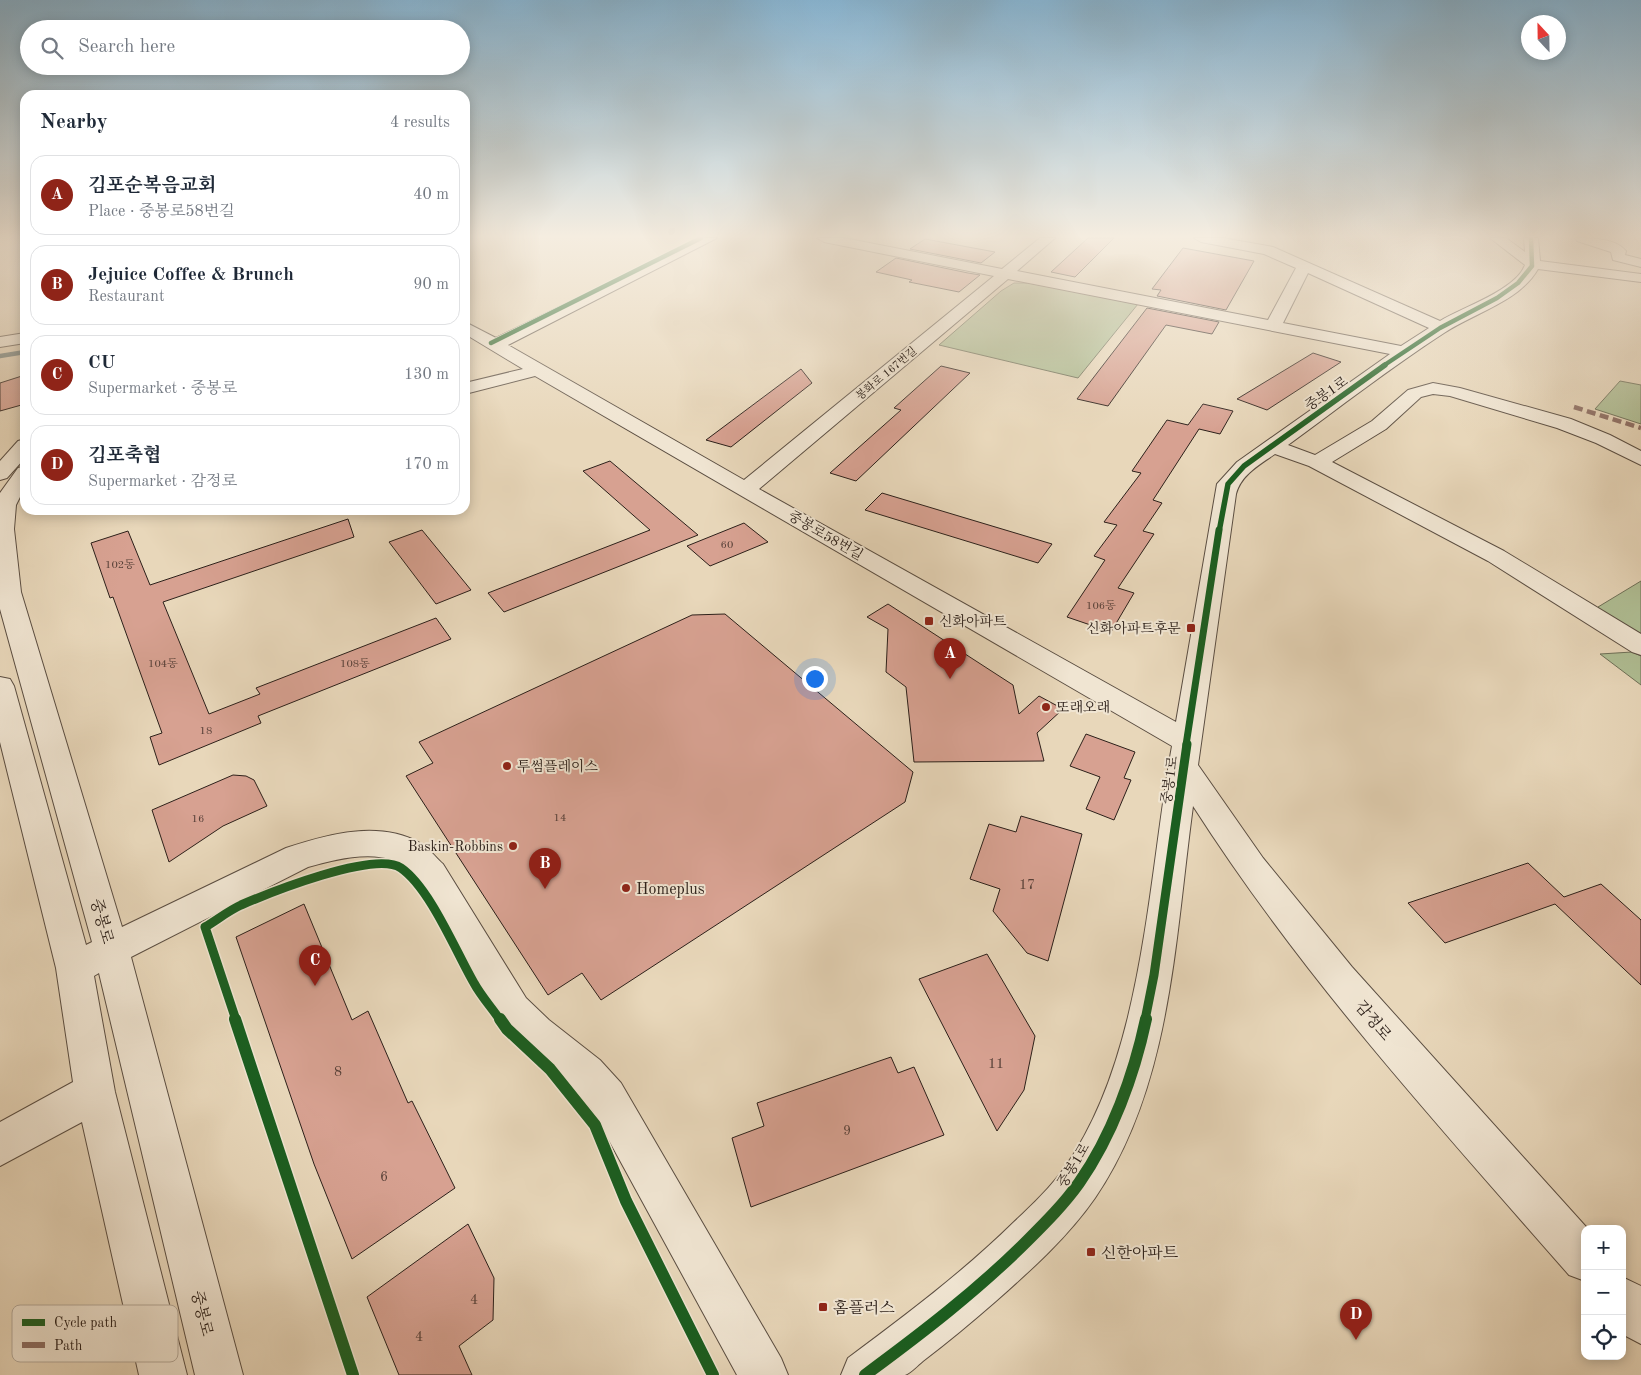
<!DOCTYPE html>
<meta charset="utf-8">
<style>
:root{--surface:#fff;--page:#f6f6f7;--text:#1f2937;--muted:#747a83;--line:#e0e1e3;--accent:#8f2418}
body{margin:0;font-family:"Old Standard TT","Noto Serif KR",serif;background:var(--page);color:var(--text)}
.controls{position:absolute;right:15px;bottom:15px;display:grid;overflow:hidden;border-radius:10px;box-shadow:0 2px 12px #0003}
.controls button{width:45px;height:45px;display:grid;place-items:center;padding:0;border:0;border-bottom:1px solid var(--line);background:var(--surface);color:var(--text);font:25px sans-serif}
.compass{position:absolute;left:1521px;top:15px;width:45px;height:45px;border-radius:50%;background:var(--surface);box-shadow:0 2px 12px #0003;rotate:338deg}
.you{position:absolute;left:814px;top:678px;width:18px;height:18px;margin:-12px;border:4px solid #fff;border-radius:50%;background:#1a73e8;box-shadow:0 0 0 8px #1a73e833}
.badge{display:grid;place-items:center;width:32px;height:32px;border-radius:50%;background:var(--accent);color:#fff;font-size:16px;font-weight:700}
.pin{position:absolute;translate:-50% -41px;filter:drop-shadow(0 1px 2px #0008)}
.pin::after{content:'';position:absolute;top:26px;width:18px;height:15px;background:inherit;clip-path:polygon(0 0,100% 0,50% 100%)}
.list{margin:0;padding:0;list-style:none}
h2{display:flex;justify-content:space-between;align-items:center;height:65px;margin:0;padding:0 20px;font-size:21px}
h2 small{font-size:16px;font-weight:400;color:var(--muted)}
.list li{display:grid;grid-template-columns:32px 1fr auto;gap:15px;align-items:center;box-sizing:border-box;height:80px;margin:0 10px 10px;padding:0 10px;border:1px solid var(--line);border-radius:15px}
.list b{display:block;font-size:19px;white-space:nowrap}
.list p{margin:0;font-size:16px;white-space:nowrap;color:var(--muted)}
.list em{font-size:16px;font-style:normal;color:var(--muted)}
.icon{flex:none;width:28px;height:28px;fill:none;stroke:currentColor;stroke-width:2;stroke-linecap:round;stroke-linejoin:round}
.map{position:relative;flex:none;width:1641px;height:1375px;overflow:hidden}
.search{position:absolute;background:var(--surface);box-shadow:0 2px 12px #0003;left:20px;top:20px;width:450px;height:55px;display:flex;align-items:center;gap:12px;box-sizing:border-box;padding:0 18px;border-radius:28px;color:var(--muted);font-size:19px}
.panel{position:absolute;background:var(--surface);box-shadow:0 2px 12px #0003;left:20px;top:90px;width:450px;height:425px;border-radius:15px}
.map>svg:first-child{display:block}
.green{fill:#b0bf95;stroke:#6e7058}
.lines{fill:none;stroke-linecap:round;stroke-linejoin:round}
.stream{stroke:#6d7b77;stroke-width:4.5}
.building{fill:#d7a191;stroke:#2c201a}
.minor-casing{stroke:#5b4e42;stroke-width:2}
.minor{fill:#f0e5d2;fill-rule:evenodd}
.quiet{stroke:#8d6e63;stroke-width:4.5;stroke-dasharray:9 4.5;stroke-linecap:butt}
.cycleway-far4-casing{stroke:#f0e5d2;stroke-width:6}
.cycleway-far3-casing{stroke:#f0e5d2;stroke-width:8}
.cycleway-far2-casing{stroke:#f0e5d2;stroke-width:10}
.cycleway-far1-casing{stroke:#f0e5d2;stroke-width:12}
.cycleway-casing{stroke:#f0e5d2;stroke-width:15}
.cycleway-far4{stroke:#1b5e20;stroke-width:4.5}
.cycleway-far3{stroke:#1b5e20;stroke-width:5.5}
.cycleway-far2{stroke:#1b5e20;stroke-width:7}
.cycleway-far1{stroke:#1b5e20;stroke-width:9}
.cycleway{stroke:#1b5e20;stroke-width:12}
.poi-dot{fill:#8f2418;stroke:#f0e5d2;stroke-width:2}
.labels{text-anchor:middle;stroke-width:4;stroke-linejoin:round;paint-order:stroke}
.far-street-label{font-size:11px;fill:#2c201a;stroke:#f0e5d2}
.number-label{font-size:11px;fill:#574038}
.street-label{font-size:14px;fill:#2c201a;stroke:#f0e5d2}
.poi-label{font-size:14px;fill:#2c201a;stroke:#f0e5d2;text-anchor:start}
.near-number-label{font-size:14px;fill:#574038}
.near-poi-label{font-size:16px;fill:#2c201a;stroke:#f0e5d2;text-anchor:start}
.near-street-label{font-size:16px;fill:#2c201a;stroke:#f0e5d2}
.key{fill:#f0e5d2;stroke:#b5aa9b;stroke-width:1}
.key-label{font-size:14px;fill:#2c201a}
</style>
<div class="map">
<svg width="1641" height="1375" viewBox="0 0 1641 1375">
<rect width="100%" height="100%" fill="#e8d7ba"/>
<filter id="stains"><feTurbulence type="fractalNoise" baseFrequency=".004" numOctaves="4"/><feColorMatrix values="0 0 0 0 .2 0 0 0 0 .09 0 0 0 0 .02 0 0 0 .5 -.17"/></filter>
<radialGradient id="worn" r=".72"><stop offset=".6" stop-color="#630" stop-opacity="0"/><stop offset="1" stop-color="#630" stop-opacity=".3"/></radialGradient>
<g class="green">
<polygon points="1014,283 1029,283 1138,304 1078,378 939,345 1001,291"/>
<polygon points="1620,381 1641,385 1641,424 1595,409"/>
<polygon points="1641,581 1641,641 1599,611 1598,607"/>
<polygon points="1632,652 1641,656 1641,685 1600,654"/>
</g>
<g class="lines">
<polyline class="stream" points="0,356 25,352"/>
</g>
<g class="building">
<polygon points="1088,238 1114,238 1075,277 1051,272"/>
<polygon points="925,239 995,252 981,263 910,249"/>
<polygon points="1183,248 1254,261 1226,310 1157,296 1161,290 1152,289"/>
<polygon points="896,258 968,273 980,275 959,292 909,282 912,280 876,272"/>
<polygon points="1147,308 1219,322 1212,334 1166,325 1108,406 1077,399"/>
<polygon points="1313,353 1341,362 1267,410 1237,399"/>
<polygon points="941,366 970,373 856,481 830,473 901,410 894,408"/>
<polygon points="801,369 812,383 731,447 706,440"/>
<polygon points="25,375 25,404 0,411 0,383"/>
<polygon points="1203,404 1233,411 1220,434 1199,429 1153,500 1162,503 1143,531 1154,534 1118,588 1134,593 1111,632 1067,617 1105,560 1094,556 1117,525 1104,522 1141,473 1132,471 1167,420 1188,425"/>
<polygon points="610,461 698,535 504,612 488,593 650,530 583,471"/>
<polygon points="882,493 1052,544 1038,563 865,510"/>
<polygon points="348,519 354,537 163,602 209,714 260,694 256,688 436,618 451,639 258,716 261,723 159,765 150,737 162,733 113,597 110,598 91,543 128,531 150,585"/>
<polygon points="744,523 768,542 710,566 687,546"/>
<polygon points="422,530 471,590 436,604 389,542"/>
<polygon points="888,604 1013,685 1019,714 1039,696 1063,709 1037,733 1044,761 914,762 906,687 886,672 888,629 867,617"/>
<polygon points="725,614 913,772 905,802 601,1000 582,973 548,995 406,776 433,763 419,742 692,615"/>
<polygon points="1086,734 1135,752 1124,778 1131,780 1114,820 1086,809 1100,777 1070,766"/>
<polygon points="233,775 246,776 254,780 267,806 223,826 169,862 152,810"/>
<polygon points="1021,816 1082,834 1048,961 1027,953 993,911 1000,889 970,879 989,824 1016,832"/>
<polygon points="1528,863 1564,897 1601,884 1641,920 1641,985 1555,904 1445,943 1408,903"/>
<polygon points="304,904 352,1020 368,1011 408,1103 412,1101 455,1188 352,1259 314,1164 236,937"/>
<polygon points="987,954 1035,1036 1024,1090 997,1131 919,979"/>
<polygon points="891,1057 898,1073 914,1067 944,1135 751,1207 732,1138 764,1126 757,1103"/>
<polygon points="468,1224 494,1278 493,1320 459,1346 472,1375 399,1375 367,1297"/>
</g>
<g class="lines">
<defs>
<g id="minor">
<path d="M 700,238 L 717,238 L 508,345 L 744,480 L 994,276 L 824,242 L 817,238 L 844,238 L 1002,269 L 1040,238 L 1055,238 L 1017,271 L 1268,320 L 1296,268 L 1264,254 L 1201,242 L 1194,238 L 1223,238 L 1273,247 L 1440,321 C 1463,307 1516,290 1525,265 L 1490,238 L 1506,238 L 1525,252 L 1524,238 L 1538,238 L 1540,261 L 1641,274 L 1641,282 L 1538,269 C 1519,302 1474,313 1444,333 C 1390,368 1340,407 1288,445 L 1315,455 L 1372,421 L 1408,390 L 1433,383 L 1460,388 L 1571,419 L 1610,435 L 1641,451 L 1641,465 L 1596,443 L 1557,428 L 1450,396 L 1433,394 L 1421,397 L 1386,429 L 1332,462 L 1504,551 L 1641,634 L 1641,655 L 1632,652 L 1488,561 L 1309,466 L 1275,454 C 1259,465 1241,475 1236,494 L 1198,765 L 1263,858 L 1352,967 L 1588,1229 L 1585,1229 L 1585,1281 L 1569,1275 C 1437,1124 1301,975 1193,806 C 1175,937 1172,1085 1095,1198 C 1068,1237 1031,1270 996,1301 C 972,1322 948,1342 923,1361 C 918,1365 911,1373 905,1375 C 896,1375 853,1375 841,1375 L 848,1358 C 906,1315 963,1272 1014,1222 C 1032,1205 1051,1187 1065,1167 C 1144,1056 1148,878 1172,746 L 535,376 L 465,394 L 465,383 L 523,369 L 465,334 L 465,322 L 496,338 ZM 1308,273 L 1429,328 L 1401,346 L 1283,323 ZM 1008,279 L 1390,354 L 1237,462 L 1217,484 L 1176,722 L 759,489 Z"/>
<path d="M 1575,238 C 1590,238 1616,238 1626,251 L 1625,255 L 1641,259 L 1641,267 L 1613,260 L 1611,252 L 1577,241 Z"/>
<polygon points="25,333 25,343 0,347 0,337"/>
<polygon points="25,439 25,458 7,478 0,480 0,461 18,441"/>
<path d="M 25,466 L 25,487 L 16,505 L 14,529 L 21,592 L 122,927 L 286,848 C 328,834 379,820 420,843 C 429,848 435,857 443,864 L 526,998 L 549,1020 L 600,1060 L 621,1083 L 781,1358 L 788,1375 L 737,1375 L 593,1111 L 572,1087 L 522,1045 L 500,1022 L 419,884 C 412,876 404,864 393,860 C 367,851 333,860 308,867 L 131,957 L 243,1375 L 195,1375 L 99,973 L 94,976 L 115,1092 L 187,1375 L 139,1375 L 82,1122 L 0,1166 L 0,1122 L 73,1082 L 56,968 L 0,742 L 0,677 L 10,679 L 14,686 L 86,945 L 92,942 L 0,609 L 0,493 L 18,468 Z"/>
<polygon points="1622,1277 1641,1286 1641,1344 1622,1334"/>
</g>
</defs>
<use href="#minor" class="minor-casing"/>
<use href="#minor" class="minor"/>
<polyline class="quiet" points="1574,407 1641,428"/>
<defs>
<g id="cycleway-far4">
<polyline points="491,343 701,238"/>
<polyline points="1383,366 1440,328 1497,298 1518,283 1532,266 1531,238"/>
</g>
<polyline id="cycleway-far3" points="1219,532 1228,484 1244,466 1385,365"/>
<polyline id="cycleway-far2" points="1186,745 1219,530"/>
<g id="cycleway-far1">
<path d="M 236,1020 L 205,927 C 217,920 228,911 241,905 C 269,893 375,850 401,868 C 430,888 456,952 474,983 C 481,996 492,1008 500,1020"/>
<polyline points="1145,1020 1154,975 1187,744"/>
</g>
<g id="cycleway">
<polyline points="235,1019 353,1375"/>
<polyline points="500,1019 507,1029 550,1069 595,1125 626,1201 713,1375"/>
<path d="M 865,1375 C 922,1333 978,1290 1028,1240 C 1046,1222 1064,1204 1079,1183 C 1112,1136 1134,1075 1146,1019"/>
</g>
</defs>
<use href="#cycleway-far4" class="cycleway-far4-casing"/>
<use href="#cycleway-far3" class="cycleway-far3-casing"/>
<use href="#cycleway-far2" class="cycleway-far2-casing"/>
<use href="#cycleway-far1" class="cycleway-far1-casing"/>
<use href="#cycleway" class="cycleway-casing"/>
<use href="#cycleway-far4" class="cycleway-far4"/>
<use href="#cycleway-far3" class="cycleway-far3"/>
<use href="#cycleway-far2" class="cycleway-far2"/>
<use href="#cycleway-far1" class="cycleway-far1"/>
<use href="#cycleway" class="cycleway"/>
</g>
<linearGradient id="sky" x2="0" y2="1"><stop stop-color="#88b6d4"/><stop offset="0.55" stop-color="#f5ede0"/><stop offset="1" stop-color="#f5ede0" stop-opacity="0"/></linearGradient>
<rect width="1641" height="430" fill="url(#sky)"/>
<g class="poi-dot">
<rect x="924" y="616" width="10" height="10" rx="2.5"/>
<rect x="1186" y="623" width="10" height="10" rx="2.5"/>
<circle cx="1046" cy="707" r="5"/>
<circle cx="507" cy="766" r="5"/>
<circle cx="513" cy="846" r="5"/>
<circle cx="626" cy="888" r="5"/>
<rect x="1086" y="1247" width="10" height="10" rx="2.5"/>
<rect x="818" y="1302" width="10" height="10" rx="2.5"/>
</g>
<g class="labels">
<g class="far-street-label">
<text transform="translate(886 373) rotate(-40)" y="4">봉화로 167번길</text>
</g>
<g class="number-label">
<text x="727" y="548">60</text>
<text x="120" y="568">102동</text>
<text x="1101" y="609">106동</text>
<text x="163" y="667">104동</text>
<text x="355" y="667">108동</text>
<text x="206" y="734">18</text>
<text x="560" y="821">14</text>
<text x="198" y="822">16</text>
</g>
<g class="street-label">
<text transform="translate(1326 393) rotate(-35)" y="5">중봉1로</text>
<text transform="translate(826 535) rotate(30)" y="5">중봉로58번길</text>
<text transform="translate(1169 780) rotate(-82)" y="5">중봉1로</text>
<text transform="translate(1073 1165) rotate(-59)" y="5">중봉1로</text>
</g>
<g class="poi-label">
<text x="939" y="626">신화아파트</text>
<text x="1181" y="633" text-anchor="end">신화아파트후문</text>
<text x="1056" y="712">또래오래</text>
<text x="517" y="771">투썸플레이스</text>
<text x="503" y="851" text-anchor="end">Baskin-Robbins</text>
</g>
<g class="near-number-label">
<text x="1027" y="889">17</text>
<text x="996" y="1068">11</text>
<text x="338" y="1076">8</text>
<text x="847" y="1135">9</text>
<text x="384" y="1181">6</text>
<text x="474" y="1304">4</text>
<text x="419" y="1341">4</text>
</g>
<g class="near-poi-label">
<text x="636" y="894">Homeplus</text>
<text x="1101" y="1258">신한아파트</text>
<text x="833" y="1313">홈플러스</text>
</g>
<g class="near-street-label">
<text transform="translate(103 921) rotate(74)" y="6">중봉로</text>
<text transform="translate(1374 1020) rotate(50)" y="6">감정로</text>
<text transform="translate(203 1313) rotate(76)" y="6">중봉로</text>
</g>
</g>
<rect x="12" y="1305" width="166" height="57" rx="8" class="key"/>
<rect x="22" y="1319" width="23" height="7" fill="#1b5e20"/>
<rect x="22" y="1342" width="23" height="6" fill="#8d6e63"/>
<g class="key-label">
<text x="54" y="1327">Cycle path</text>
<text x="54" y="1350">Path</text>
</g>
<rect width="100%" height="100%" filter="url(#stains)"/>
<rect width="100%" height="100%" fill="url(#worn)"/>
</svg>
<div class="controls">
<button>+</button>
<button>−</button>
<button><svg class="icon" aria-label="locate" viewBox="0 0 24 24"><circle cx="12" cy="12" r="6"/><path d="M12 2v4M12 18v4M2 12h4M18 12h4"/></svg></button>
</div>
<svg class="compass" viewBox="-18 -18 36 36"><path d="M0-13l5 13h-10z" fill="#e53935"/><path d="M0 13l5-13h-10z" fill="#747a83"/></svg>
<div class="you"></div>
<div class="pin badge" style="left:950px;top:679px">A</div>
<div class="pin badge" style="left:545px;top:889px">B</div>
<div class="pin badge" style="left:315px;top:986px">C</div>
<div class="pin badge" style="left:1356px;top:1340px">D</div>
<div class="search"><svg class="icon" aria-label="search" viewBox="0 0 24 24"><circle cx="10" cy="10" r="6"/><path d="M15 15l6 6"/></svg>Search here</div>
<section class="panel">
<h2>Nearby<small>4 results</small></h2>
<ul class="list">
<li><span class="badge">A</span><div><b>김포순복음교회</b><p>Place · 중봉로58번길</p></div><em>40 m</em></li>
<li><span class="badge">B</span><div><b>Jejuice Coffee &amp; Brunch</b><p>Restaurant</p></div><em>90 m</em></li>
<li><span class="badge">C</span><div><b>CU</b><p>Supermarket · 중봉로</p></div><em>130 m</em></li>
<li><span class="badge">D</span><div><b>김포축협</b><p>Supermarket · 감정로</p></div><em>170 m</em></li>
</ul>
</section>
</div>
